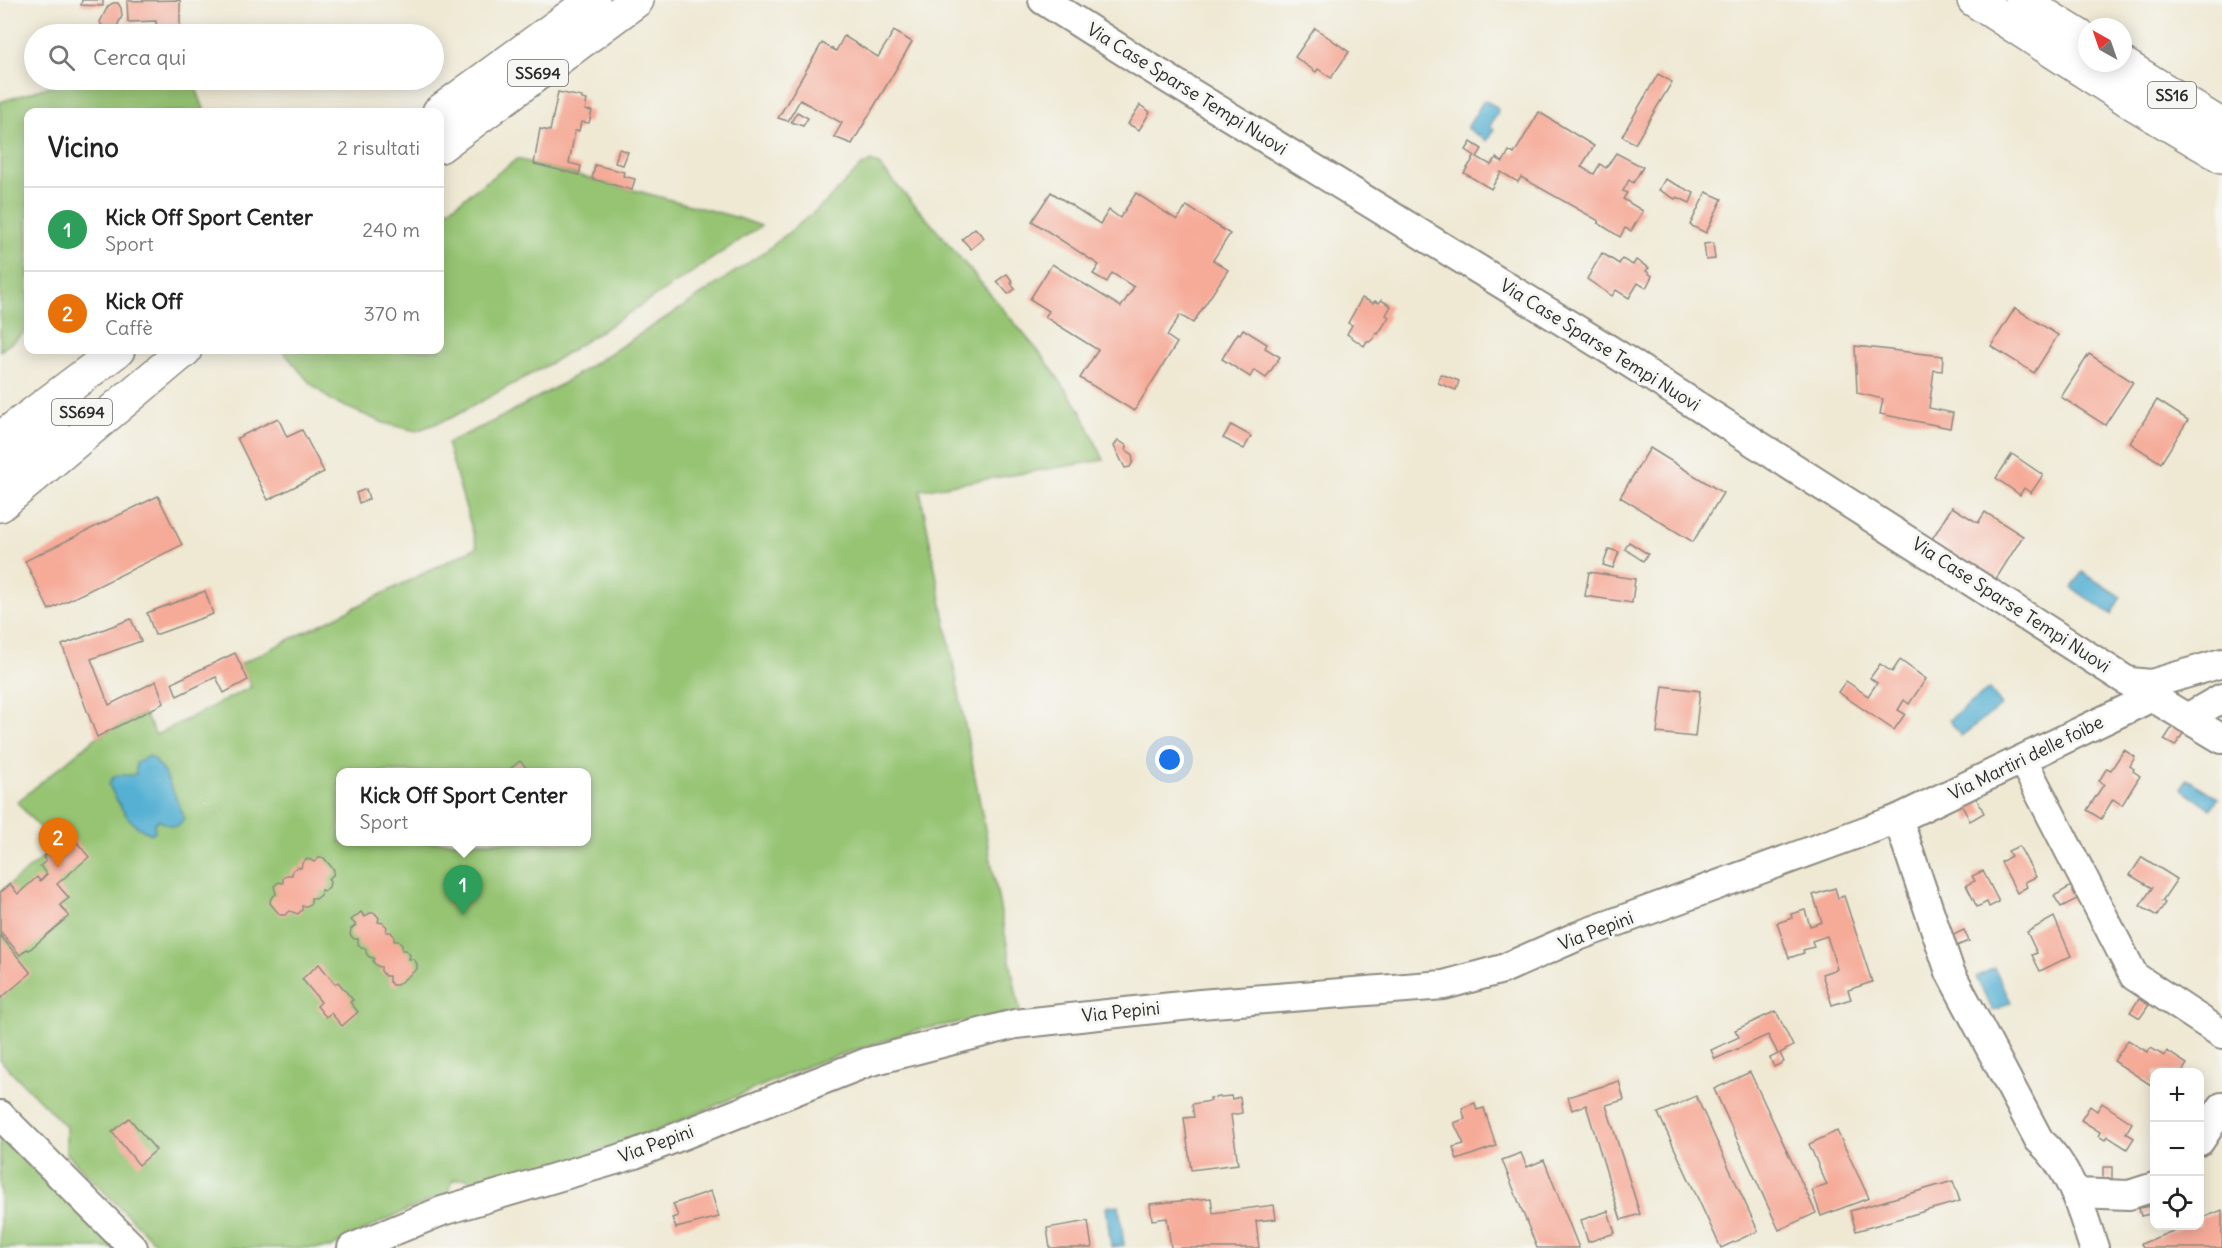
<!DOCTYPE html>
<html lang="it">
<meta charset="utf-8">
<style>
:root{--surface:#fff;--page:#f2f2f2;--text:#222;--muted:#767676;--line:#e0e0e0;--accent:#1f6fb2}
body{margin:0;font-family:Delius,sans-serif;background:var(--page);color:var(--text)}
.controls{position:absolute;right:18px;bottom:18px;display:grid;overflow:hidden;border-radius:12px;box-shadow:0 3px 15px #0003}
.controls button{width:54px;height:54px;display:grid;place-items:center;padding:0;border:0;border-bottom:2px solid var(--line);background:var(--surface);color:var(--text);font:30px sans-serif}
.compass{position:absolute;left:2078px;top:18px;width:54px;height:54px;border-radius:50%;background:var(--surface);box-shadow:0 3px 15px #0003;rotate:320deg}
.you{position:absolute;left:1170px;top:760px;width:21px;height:21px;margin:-15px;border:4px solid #fff;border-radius:50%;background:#1a73e8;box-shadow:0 0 0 9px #1a73e833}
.badge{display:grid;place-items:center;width:39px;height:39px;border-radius:50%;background:var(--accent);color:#fff;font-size:20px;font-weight:700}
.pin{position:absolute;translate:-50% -50px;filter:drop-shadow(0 2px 3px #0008)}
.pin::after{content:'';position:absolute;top:32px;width:21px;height:18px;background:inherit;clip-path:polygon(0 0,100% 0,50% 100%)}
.popup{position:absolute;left:336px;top:768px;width:255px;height:78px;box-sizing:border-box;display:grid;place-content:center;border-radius:12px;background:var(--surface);filter:drop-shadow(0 2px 4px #0005);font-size:20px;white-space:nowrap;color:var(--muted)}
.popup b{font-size:22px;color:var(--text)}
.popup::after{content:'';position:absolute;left:50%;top:100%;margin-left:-12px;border:12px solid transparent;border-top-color:var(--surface)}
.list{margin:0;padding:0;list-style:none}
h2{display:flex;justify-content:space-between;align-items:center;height:78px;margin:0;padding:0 24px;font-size:26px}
h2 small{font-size:20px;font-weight:400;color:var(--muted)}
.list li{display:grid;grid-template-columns:39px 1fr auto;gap:18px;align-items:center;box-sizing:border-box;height:84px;padding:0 24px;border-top:2px solid var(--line)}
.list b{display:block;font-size:22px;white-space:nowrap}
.list p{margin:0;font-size:20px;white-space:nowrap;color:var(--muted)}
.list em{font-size:20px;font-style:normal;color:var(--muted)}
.icon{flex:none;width:33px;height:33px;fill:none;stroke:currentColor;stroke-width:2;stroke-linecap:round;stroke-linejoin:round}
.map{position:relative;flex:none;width:2222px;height:1248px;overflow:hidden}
.search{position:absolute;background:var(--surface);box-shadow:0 3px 15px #0003;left:24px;top:24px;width:420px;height:66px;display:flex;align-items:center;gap:15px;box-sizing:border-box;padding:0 21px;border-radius:33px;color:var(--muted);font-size:22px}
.panel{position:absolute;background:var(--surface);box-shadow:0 3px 15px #0003;left:24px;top:108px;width:420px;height:246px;border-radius:12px}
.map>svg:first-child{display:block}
.green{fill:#96c473;stroke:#60784f;stroke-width:1.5;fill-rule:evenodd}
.water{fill:#55b0d3;stroke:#406e7f;stroke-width:1.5}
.building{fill:#f6ab99}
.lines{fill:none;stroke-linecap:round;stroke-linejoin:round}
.minor-casing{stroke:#8d8a80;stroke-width:32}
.highway-casing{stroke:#8d8a80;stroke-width:36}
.minor{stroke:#fff;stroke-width:28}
.highway{stroke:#fff;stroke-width:33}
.labels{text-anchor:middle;stroke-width:6;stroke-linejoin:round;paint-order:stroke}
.shield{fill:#f6f6f2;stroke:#686867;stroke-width:1.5}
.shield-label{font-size:16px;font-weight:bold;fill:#2b2b2b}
.street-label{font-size:18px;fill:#2b2b2b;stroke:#f6f6f2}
</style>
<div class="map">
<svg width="2222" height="1248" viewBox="0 0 2222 1248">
<rect width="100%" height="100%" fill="#f6f6f2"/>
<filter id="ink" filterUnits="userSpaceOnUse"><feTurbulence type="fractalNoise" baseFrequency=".0167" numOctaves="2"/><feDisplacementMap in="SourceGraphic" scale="12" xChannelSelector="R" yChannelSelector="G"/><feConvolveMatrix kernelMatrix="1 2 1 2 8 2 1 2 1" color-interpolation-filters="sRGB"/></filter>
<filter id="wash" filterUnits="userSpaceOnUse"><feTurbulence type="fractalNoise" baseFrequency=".008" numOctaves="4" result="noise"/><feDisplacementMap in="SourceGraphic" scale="24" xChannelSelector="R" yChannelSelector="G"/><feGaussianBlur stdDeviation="1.35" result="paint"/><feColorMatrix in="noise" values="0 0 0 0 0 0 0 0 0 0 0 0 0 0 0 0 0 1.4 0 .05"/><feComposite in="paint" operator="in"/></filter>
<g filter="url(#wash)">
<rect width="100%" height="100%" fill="#efe9d4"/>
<g class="green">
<polygon points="70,80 193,80 205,112 28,112 28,330 0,351 0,102"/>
<polygon points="517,159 739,218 761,226 676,283 551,363 451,418 416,431 384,423 332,401 309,382 282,350 440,350 440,216"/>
<path d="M 871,161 L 879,165 L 935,228 L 1044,358 L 1080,410 L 1104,460 L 920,490 L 1020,1012 L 917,1030 L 812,1064 L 659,1130 L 528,1177 L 478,1188 L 466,1178 L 453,1180 L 447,1195 L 436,1198 L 385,1220 L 330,1248 L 160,1248 L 66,1153 L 66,1127 L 0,1060 L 0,892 L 56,847 L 17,802 L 97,737 L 144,713 L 156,735 L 251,687 L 240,664 L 477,547 L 447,443 L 494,421 L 562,384 L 681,308 L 767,250 L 825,203 L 860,167 ZM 340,772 L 586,772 L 586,842 L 340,842 Z"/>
<polygon points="0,1126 126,1248 0,1248"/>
</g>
<g class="water">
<polygon points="1484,100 1497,107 1498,112 1490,126 1494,129 1487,141 1467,128"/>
<polygon points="2082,572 2121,597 2111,614 2072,588"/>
<polygon points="1989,689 2002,705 1961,736 1949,720"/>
<path d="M 149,756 C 162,761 180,806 184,819 L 178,826 L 171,826 L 158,820 L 154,824 L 155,831 L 152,834 C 128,826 120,806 109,785 C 113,770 125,778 136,774 L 136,763 Z"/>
<polygon points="2187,779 2218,798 2211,809 2181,789"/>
<polygon points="1994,968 2011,1002 1993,1011 1976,977"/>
<polygon points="1119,1205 1124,1245 1111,1247 1106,1207"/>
</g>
<g id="blocks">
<g class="building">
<polygon points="82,0 103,0 103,6 81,5"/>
<polygon points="180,0 180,34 157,34 156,21 128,22 127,1"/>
<polygon points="113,3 118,3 121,8 122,16 116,28 104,30 100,22 108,6"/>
<polygon points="1315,28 1349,52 1331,78 1318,69 1316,72 1295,57"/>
<polygon points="894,31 912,42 852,144 834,137 842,123 800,100 788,121 778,118 822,43 836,51 844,36 878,57"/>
<polygon points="1658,74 1672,82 1635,144 1622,136"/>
<polygon points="558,92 582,97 582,99 587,100 585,110 592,111 589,123 581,122 579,131 575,131 569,163 581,166 579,175 534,164 540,129 550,131"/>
<polygon points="1140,105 1150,112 1139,130 1128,124"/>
<polygon points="797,112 808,118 803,126 791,122"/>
<polygon points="1539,112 1594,146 1581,167 1594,174 1600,164 1606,168 1616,153 1643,167 1633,183 1629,180 1623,191 1627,193 1623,199 1643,211 1631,231 1625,228 1620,237 1598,223 1599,221 1521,177 1518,182 1501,172 1491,189 1464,173 1475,156 1466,150 1471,142 1482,149 1477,157 1491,165 1496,158 1503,162 1509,151 1514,154"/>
<polygon points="619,149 628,152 623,165 615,163"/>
<polygon points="595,165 624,172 623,176 635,179 632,190 592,179"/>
<polygon points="1665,179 1694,193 1690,203 1677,197 1675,199 1659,190"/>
<polygon points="1051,192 1100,224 1109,210 1120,218 1136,193 1177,220 1187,206 1230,234 1213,260 1228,270 1193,323 1180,315 1167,336 1177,343 1134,411 1080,378 1098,350 1045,317 1049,311 1030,299 1052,264 1121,307 1134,287 1112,273 1107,282 1093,274 1099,265 1032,221"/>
<polygon points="1706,192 1722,199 1706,233 1690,225"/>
<polygon points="975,228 984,238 971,249 962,239"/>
<polygon points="1713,243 1715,259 1706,260 1704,244"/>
<polygon points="1602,253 1619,264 1622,259 1633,265 1636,260 1649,268 1646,271 1652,276 1646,288 1638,283 1629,298 1616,290 1612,296 1587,279"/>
<polygon points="1007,274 1013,282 1011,283 1015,289 1008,294 997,281"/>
<polygon points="1362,298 1373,303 1375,301 1379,303 1381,300 1391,306 1386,315 1389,317 1378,334 1376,333 1373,339 1369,342 1367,341 1364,346 1347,334 1352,325 1348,323"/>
<polygon points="2015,308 2058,335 2034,373 1991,346"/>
<polygon points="1243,329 1267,344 1265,348 1280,357 1266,378 1254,370 1250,377 1222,359 1238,333 1240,334"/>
<polygon points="1855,346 1943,356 1942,371 1934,370 1929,408 1953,413 1950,428 1880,414 1883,399 1857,393"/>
<polygon points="2089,354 2133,382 2105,425 2061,397"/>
<polygon points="1441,374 1459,381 1456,390 1438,383"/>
<polygon points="2157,400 2188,420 2161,463 2130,443"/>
<polygon points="278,418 287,437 302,430 324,472 268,500 237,438"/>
<polygon points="1231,425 1251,436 1244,449 1223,438"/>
<polygon points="1118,440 1127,446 1126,450 1132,454 1133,461 1130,467 1125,468 1114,446"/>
<polygon points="1650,448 1723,493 1693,542 1620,497"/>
<polygon points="2012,454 2043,475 2031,493 2024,488 2020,495 1996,478"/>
<polygon points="366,489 369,499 359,503 356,493"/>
<polygon points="158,496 182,545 49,610 25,561"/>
<polygon points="1952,507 1978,523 1985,512 2023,536 1996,579 1932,539"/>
<polygon points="1629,542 1648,554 1643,561 1625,549"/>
<polygon points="1609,549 1619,552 1613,568 1603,565"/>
<polygon points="1589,572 1635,579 1632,603 1585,596"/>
<polygon points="205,591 213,614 155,635 147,613"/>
<polygon points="131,619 141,641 91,659 109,705 156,681 164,703 97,737 62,645"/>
<polygon points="235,653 248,680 224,693 216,677 177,696 172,683"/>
<polygon points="1900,660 1926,679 1909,704 1904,700 1898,710 1905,714 1894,730 1838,692 1846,681 1868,696 1877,683 1870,678 1880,664 1892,672"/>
<polygon points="1663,686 1700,691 1695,737 1657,733"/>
<polygon points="2173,726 2184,732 2175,746 2164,740"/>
<polygon points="2124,750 2135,757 2130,766 2134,769 2133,771 2140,776 2122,805 2113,799 2101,819 2087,810 2104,784 2099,781 2107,768 2111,770"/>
<polygon points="520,761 530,772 506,772"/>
<polygon points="1975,796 1984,813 1970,821 1960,802"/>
<polygon points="71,835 89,857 57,884 69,898 60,905 69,916 29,950 27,949 20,955 0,931 0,892 10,884 18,894 37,877 40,881 47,874 40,866 46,861 43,857"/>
<polygon points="2019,846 2036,877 2025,882 2027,887 2017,893 2001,862 2011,856 2008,851"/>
<polygon points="2142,857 2177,879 2162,901 2165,903 2157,916 2140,906 2152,888 2130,875"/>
<polygon points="319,858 324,858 334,870 333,875 328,879 330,882 329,887 325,891 321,890 321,895 316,899 311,898 311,903 307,906 302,906 302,910 298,914 290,911 285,915 280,915 270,903 271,898 276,894 274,886 279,882 283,883 283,878 287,875 292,875 292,871 297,867 301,868 302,863 306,859 311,860 314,862"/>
<polygon points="1983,871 1999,902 1989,907 1987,902 1977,907 1966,885 1975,881 1972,876"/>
<polygon points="2073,885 2079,898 2061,907 2054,896"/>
<polygon points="1835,888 1838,898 1844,896 1872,982 1848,990 1851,999 1832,1005 1822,974 1837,969 1827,936 1812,941 1814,947 1803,950 1804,953 1789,958 1777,923 1792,918 1791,914 1805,910 1810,926 1822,922 1813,895"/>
<polygon points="361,912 365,917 370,913 375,913 379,918 378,922 383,923 387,927 386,932 391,932 394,936 394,941 398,941 402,945 402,950 406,950 410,955 409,959 414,959 417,964 417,969 397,985 392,985 389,981 389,976 385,976 381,971 381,967 377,966 373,962 374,958 369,957 366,953 366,949 361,948 358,944 358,939 354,939 350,935 351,929 356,925 351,920"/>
<polygon points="2054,917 2071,956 2040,971 2032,955 2037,953 2027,932"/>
<polygon points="1964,930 1969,941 1954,947 1951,936"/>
<polygon points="0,935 31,973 0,999"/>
<polygon points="319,964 335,984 338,982 353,1000 350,1002 358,1012 342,1026 331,1013 326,1017 317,1006 321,1002 302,979"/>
<polygon points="2139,999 2149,1005 2140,1018 2130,1012"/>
<polygon points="1776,1011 1793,1046 1780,1053 1784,1062 1774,1067 1770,1058 1778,1054 1768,1035 1715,1059 1711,1050 1739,1037 1735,1030"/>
<polygon points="2128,1040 2147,1052 2151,1048 2164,1056 2167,1051 2187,1064 2182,1072 2154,1072 2154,1087 2114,1061"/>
<polygon points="1750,1072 1816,1213 1779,1230 1714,1089"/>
<polygon points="1619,1081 1624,1100 1606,1105 1640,1214 1621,1220 1586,1105 1572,1110 1568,1097"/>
<polygon points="1231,1096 1232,1099 1240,1097 1242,1113 1231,1115 1238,1164 1191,1170 1184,1118 1194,1117 1192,1104 1211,1101 1210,1098"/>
<polygon points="1696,1096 1758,1231 1721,1248 1658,1113"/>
<polygon points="1475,1103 1477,1110 1484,1108 1496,1146 1457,1160 1453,1147 1464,1144 1454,1123 1465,1119 1462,1108"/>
<polygon points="2102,1103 2132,1123 2126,1133 2134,1138 2127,1149 2107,1136 2105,1140 2098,1136 2100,1132 2081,1120 2090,1106 2097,1111"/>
<polygon points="129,1118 156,1150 139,1165 112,1132"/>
<polygon points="1837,1131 1869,1198 1821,1216 1812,1190 1827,1185 1809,1144"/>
<polygon points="1521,1153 1527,1167 1544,1160 1579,1248 1537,1248 1502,1160"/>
<rect x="2103" y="1167" width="9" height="12"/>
<polygon points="1953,1181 1960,1201 1856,1231 1850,1211"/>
<polygon points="711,1191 719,1217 676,1228 672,1218 678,1216 673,1204"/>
<polygon points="1211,1198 1213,1213 1274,1205 1276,1219 1256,1221 1259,1248 1171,1248 1167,1218 1152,1220 1150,1204"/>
<polygon points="2152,1206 2154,1213 2141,1216 2139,1208"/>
<polygon points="2222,1210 2222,1248 2143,1248 2141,1244 2185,1226 2200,1226 2200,1219"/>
<polygon points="1608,1211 1615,1233 1588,1242 1581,1220"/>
<polygon points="1088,1221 1092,1248 1050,1248 1047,1228"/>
</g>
</g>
</g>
<g filter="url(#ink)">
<use href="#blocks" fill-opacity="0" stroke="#8d8a80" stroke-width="1.5"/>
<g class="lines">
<defs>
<g id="minor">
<polyline points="1043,0 1144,64 1613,352 2152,697 2222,739"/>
<polyline points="2130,682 2151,684 2222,663"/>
<polyline points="2187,718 2222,698"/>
<polyline points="2023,761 2134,976 2222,1034"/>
<path d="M 1898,819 L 1950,972 L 2039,1140 C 2071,1168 2081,1209 2094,1248"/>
<polyline points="0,1115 133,1248"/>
<polyline points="2200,1141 2222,1107"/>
<polyline points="2076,1193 2129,1195 2154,1187"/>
<polyline points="352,1248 442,1211 632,1155 868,1062 1015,1024 1200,1004 1444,985 1503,969 1578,936 1898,819 2152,697"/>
</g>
<g id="highway">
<polyline points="1974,0 2133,103 2222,156"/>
<polyline points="2021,0 2087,41"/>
<polyline points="2121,63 2222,126"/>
<polyline points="439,112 593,0"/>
<polyline points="440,146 637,0"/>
<polyline points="0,439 118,350"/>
<polyline points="0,474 54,433"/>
<polyline points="0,505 185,350"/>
</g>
</defs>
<use href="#minor" class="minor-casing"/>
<use href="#highway" class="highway-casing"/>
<use href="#minor" class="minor"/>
<use href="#highway" class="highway"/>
</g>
</g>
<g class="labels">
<g class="shield">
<rect x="508" y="60" width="60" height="26" rx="4.5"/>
<rect x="2148" y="82" width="48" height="26" rx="4.5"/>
<rect x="52" y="399" width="60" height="26" rx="4.5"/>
</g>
<g class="shield-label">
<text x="538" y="79">SS694</text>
<text x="2172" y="101">SS16</text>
<text x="82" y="418">SS694</text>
</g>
<g class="street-label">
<text transform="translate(1187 89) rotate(32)" y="6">Via Case Sparse Tempi Nuovi</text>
<text transform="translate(1600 345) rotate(32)" y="6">Via Case Sparse Tempi Nuovi</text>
<text transform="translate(2011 605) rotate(33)" y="6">Via Case Sparse Tempi Nuovi</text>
<text transform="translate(2026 758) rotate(-26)" y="6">Via Martiri delle foibe</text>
<text transform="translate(1596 931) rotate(-21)" y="6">Via Pepini</text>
<text transform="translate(1121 1012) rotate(-6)" y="6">Via Pepini</text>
<text transform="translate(656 1144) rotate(-20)" y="6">Via Pepini</text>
</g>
</g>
</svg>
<div class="controls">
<button>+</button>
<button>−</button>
<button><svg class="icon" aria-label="locate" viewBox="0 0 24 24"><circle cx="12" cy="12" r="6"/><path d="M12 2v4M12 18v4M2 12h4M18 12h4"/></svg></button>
</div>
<svg class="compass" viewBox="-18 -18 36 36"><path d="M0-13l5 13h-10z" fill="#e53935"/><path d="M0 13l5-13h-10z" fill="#767676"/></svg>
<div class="you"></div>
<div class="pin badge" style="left:463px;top:915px;background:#2e9e5b">1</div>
<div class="popup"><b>Kick Off Sport Center</b>Sport</div>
<div class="pin badge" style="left:58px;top:868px;background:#e8710a">2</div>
<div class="search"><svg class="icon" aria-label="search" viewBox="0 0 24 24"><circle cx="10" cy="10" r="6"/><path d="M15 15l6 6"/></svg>Cerca qui</div>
<section class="panel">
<h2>Vicino<small>2 risultati</small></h2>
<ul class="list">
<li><span class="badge" style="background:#2e9e5b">1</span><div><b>Kick Off Sport Center</b><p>Sport</p></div><em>240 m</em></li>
<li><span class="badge" style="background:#e8710a">2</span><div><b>Kick Off</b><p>Caffè</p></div><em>370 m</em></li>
</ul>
</section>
</div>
